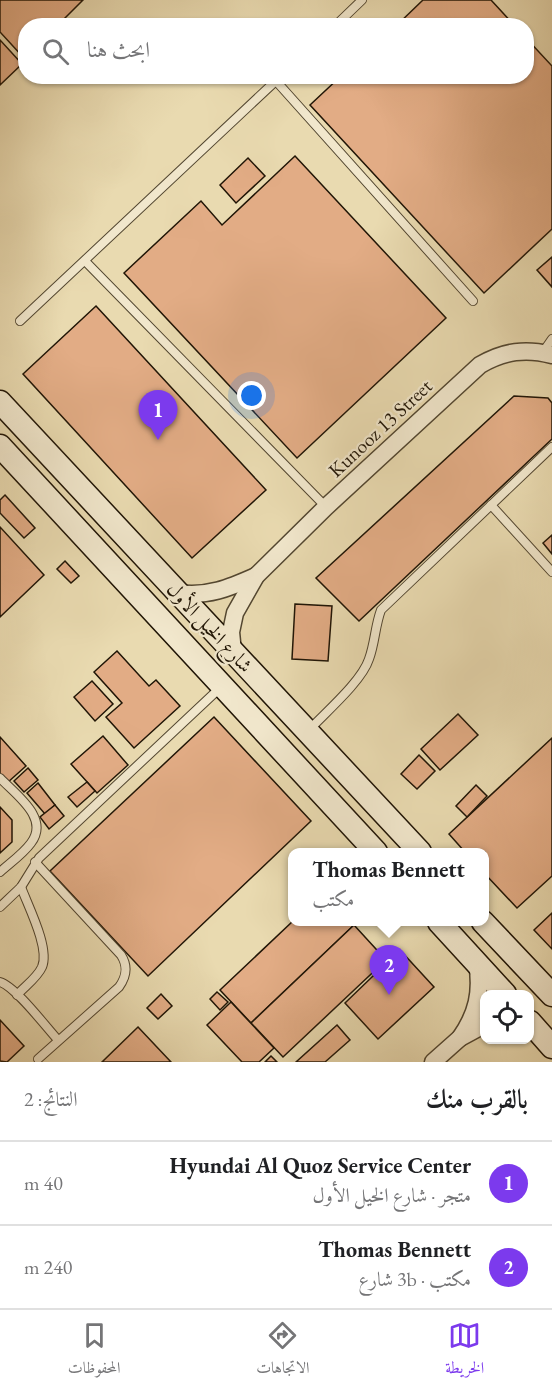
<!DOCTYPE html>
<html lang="ar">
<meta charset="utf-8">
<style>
:root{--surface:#fff;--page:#f6f6f6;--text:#202124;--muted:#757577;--line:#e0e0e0;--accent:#7c3aed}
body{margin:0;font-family:"EB Garamond",Amiri,serif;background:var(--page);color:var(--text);direction:rtl}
.controls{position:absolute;right:18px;bottom:18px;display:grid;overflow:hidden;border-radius:12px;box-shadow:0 2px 4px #0004}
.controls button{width:54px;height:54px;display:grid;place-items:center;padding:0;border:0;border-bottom:2px solid var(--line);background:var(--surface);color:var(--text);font:30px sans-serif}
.you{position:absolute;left:252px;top:396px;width:21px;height:21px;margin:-15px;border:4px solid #fff;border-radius:50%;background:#1a73e8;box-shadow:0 0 0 9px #1a73e833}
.badge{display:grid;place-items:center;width:39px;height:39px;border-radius:50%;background:var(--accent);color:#fff;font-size:20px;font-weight:700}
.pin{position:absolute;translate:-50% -50px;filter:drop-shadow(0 2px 3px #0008)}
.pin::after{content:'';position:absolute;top:32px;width:21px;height:18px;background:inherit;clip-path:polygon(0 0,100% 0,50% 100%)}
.popup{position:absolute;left:288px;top:848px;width:201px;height:78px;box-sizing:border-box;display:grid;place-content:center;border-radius:12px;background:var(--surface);filter:drop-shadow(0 2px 4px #0005);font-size:20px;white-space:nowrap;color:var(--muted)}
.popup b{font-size:22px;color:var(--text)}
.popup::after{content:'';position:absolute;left:50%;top:100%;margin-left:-12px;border:12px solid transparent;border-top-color:var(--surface)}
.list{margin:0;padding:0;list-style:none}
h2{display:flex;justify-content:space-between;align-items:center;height:78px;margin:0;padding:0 24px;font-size:26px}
h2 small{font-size:20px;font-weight:400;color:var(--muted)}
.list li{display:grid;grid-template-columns:39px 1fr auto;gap:18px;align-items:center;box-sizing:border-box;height:84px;padding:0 24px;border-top:2px solid var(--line)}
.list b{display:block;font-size:22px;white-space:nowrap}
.list p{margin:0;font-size:20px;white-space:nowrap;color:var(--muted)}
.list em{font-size:20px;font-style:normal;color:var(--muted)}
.icon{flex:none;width:33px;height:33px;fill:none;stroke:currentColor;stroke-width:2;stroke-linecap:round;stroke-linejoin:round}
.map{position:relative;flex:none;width:552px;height:1062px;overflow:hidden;direction:ltr}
.search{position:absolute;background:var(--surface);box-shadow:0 2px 4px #0004;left:18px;right:18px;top:18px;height:66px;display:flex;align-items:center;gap:15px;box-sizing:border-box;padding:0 21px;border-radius:24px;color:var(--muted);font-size:22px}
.sheet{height:246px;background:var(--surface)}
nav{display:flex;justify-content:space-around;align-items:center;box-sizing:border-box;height:84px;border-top:2px solid var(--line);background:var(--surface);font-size:16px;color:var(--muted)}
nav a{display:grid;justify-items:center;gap:3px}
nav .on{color:var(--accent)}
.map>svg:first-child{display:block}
.building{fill:#e2ac85;stroke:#201506;stroke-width:1.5}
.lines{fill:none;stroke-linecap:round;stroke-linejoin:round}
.service-casing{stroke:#524630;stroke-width:10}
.minor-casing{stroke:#524630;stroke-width:19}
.secondary-casing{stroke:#201506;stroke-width:25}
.service{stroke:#f1e7cc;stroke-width:8}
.minor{stroke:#f1e7cc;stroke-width:16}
.secondary{stroke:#f1e7cc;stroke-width:22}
.labels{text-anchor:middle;stroke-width:4.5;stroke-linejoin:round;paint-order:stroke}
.street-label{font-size:20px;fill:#201506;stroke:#f1e7cc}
</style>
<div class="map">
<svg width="552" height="1062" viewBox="0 0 552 1062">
<rect width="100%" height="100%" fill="#e9dab0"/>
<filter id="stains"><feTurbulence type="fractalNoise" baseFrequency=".00333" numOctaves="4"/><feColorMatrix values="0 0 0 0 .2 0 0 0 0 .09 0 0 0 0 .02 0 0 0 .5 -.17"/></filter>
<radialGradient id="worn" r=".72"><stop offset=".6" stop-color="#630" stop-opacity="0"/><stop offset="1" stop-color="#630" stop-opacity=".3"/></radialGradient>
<g class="building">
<polygon points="0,0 83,0 57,26 26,26 26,55 23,57 0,32"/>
<polygon points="423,0 491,0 515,26 396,26"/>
<polygon points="526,38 552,66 552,229 484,293 310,105 341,76 526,76"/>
<polygon points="0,40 22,64 0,85"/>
<polygon points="295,156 446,318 297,458 124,273 201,201 222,225"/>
<polygon points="248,158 265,176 236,203 220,185"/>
<polygon points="552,257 552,287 537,270"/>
<polygon points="96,306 266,490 192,558 23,374"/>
<polygon points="514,396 548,398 552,403 552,439 359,621 316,578"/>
<polygon points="5,495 35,528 24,538 0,513 0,500"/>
<polygon points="0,527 44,575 0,617"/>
<polygon points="552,535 552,554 543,543"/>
<polygon points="65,561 79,576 71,583 57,569"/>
<polygon points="295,604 332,606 328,661 292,659"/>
<polygon points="117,651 149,686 156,680 180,706 134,748 106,717 122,703 94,672"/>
<polygon points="92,681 113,704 95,721 74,697"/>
<polygon points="458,714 478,735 440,770 421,749"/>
<polygon points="214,717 311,821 148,976 50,871"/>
<polygon points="103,736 128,765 97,793 71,764"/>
<polygon points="0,737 26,766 7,783 0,775"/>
<polygon points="552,738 552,876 517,908 485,874 485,852 465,852 449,834"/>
<polygon points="419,755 435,771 417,789 401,774"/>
<polygon points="28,768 38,780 24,792 14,781"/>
<polygon points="87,782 95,791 77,807 68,797"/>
<polygon points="38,783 55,805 45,814 27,793"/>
<polygon points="476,785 487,796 467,817 456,806"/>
<polygon points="55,805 64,816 49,829 40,817"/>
<polygon points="0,807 12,820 12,842 0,853"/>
<polygon points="552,913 552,949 534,930"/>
<polygon points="293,921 351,922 354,925 251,1023 220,990"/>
<polygon points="354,925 386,960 283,1057 251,1023"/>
<polygon points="400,950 434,987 378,1039 345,1003"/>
<polygon points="217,992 228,1002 220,1010 210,999"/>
<polygon points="161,994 172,1006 158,1019 147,1008"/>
<polygon points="231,1002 274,1048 259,1062 242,1062 207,1025"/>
<polygon points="0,1020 24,1046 7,1062 0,1061"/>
<polygon points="337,1025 350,1040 325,1062 296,1062"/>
<polygon points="138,1027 171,1062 102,1062"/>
<polygon points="271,1056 277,1062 265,1062"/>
</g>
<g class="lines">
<defs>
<g id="service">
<polyline points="335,26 362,0"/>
<polyline points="276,81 473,301"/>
<polyline points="85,261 326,507"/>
<polyline points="20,321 281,76"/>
<polyline points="543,352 552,339"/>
<polyline points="491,505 552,572"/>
<path d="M 309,730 C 326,712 362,681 369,659 C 375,643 375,626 381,610 L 552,447"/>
<path d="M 0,778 C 16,795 50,818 31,843 C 23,854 10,863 0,872"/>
<path d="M 35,862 L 121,955 C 128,966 127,976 119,987 L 38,1059"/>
<polyline points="0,907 21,887 39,858 222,686"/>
<path d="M 0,982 C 15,986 46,1027 58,1040"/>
<path d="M 17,995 C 25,986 37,978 42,967 C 50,948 28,906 21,887"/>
</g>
<g id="minor">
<path d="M 178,593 C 208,597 229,588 256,576"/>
<path d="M 233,652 L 231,632 L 235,613 L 256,576 L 326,507 L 480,365 C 504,351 526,348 552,355"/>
<path d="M 460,1038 C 477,1014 482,992 477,963"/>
<polyline points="433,1062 460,1038 484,1025"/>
</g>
<g id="secondary">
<polyline points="0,402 420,852"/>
<polyline points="0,446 376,852"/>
<polyline points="439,922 505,994"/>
<polyline points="483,922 552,995"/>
<polyline points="530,1022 552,1047"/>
</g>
</defs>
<use href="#service" class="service-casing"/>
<use href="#minor" class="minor-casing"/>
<use href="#secondary" class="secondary-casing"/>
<use href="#service" class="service"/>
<use href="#minor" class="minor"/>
<use href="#secondary" class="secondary"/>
</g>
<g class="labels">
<g class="street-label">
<text transform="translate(380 428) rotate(-43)" y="7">Kunooz 13 Street</text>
<text transform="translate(210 627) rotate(47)" y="7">شارع الخيل الأول</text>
</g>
</g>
<rect width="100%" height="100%" filter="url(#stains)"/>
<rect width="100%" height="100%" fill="url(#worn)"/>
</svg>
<div class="controls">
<button><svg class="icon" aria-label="locate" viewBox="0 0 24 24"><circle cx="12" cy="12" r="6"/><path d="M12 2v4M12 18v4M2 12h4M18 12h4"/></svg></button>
</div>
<div class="you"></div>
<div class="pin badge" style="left:158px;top:440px">1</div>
<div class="pin badge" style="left:389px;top:995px">2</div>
<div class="popup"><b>Thomas Bennett</b>مكتب</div>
<div class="search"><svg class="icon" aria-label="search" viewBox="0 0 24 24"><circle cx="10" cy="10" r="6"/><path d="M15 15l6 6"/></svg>ابحث هنا</div>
</div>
<section class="sheet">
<h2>بالقرب منك<small>النتائج: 2</small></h2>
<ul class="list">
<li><span class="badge">1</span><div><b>Hyundai Al Quoz Service Center</b><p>متجر · شارع الخيل الأول</p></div><em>40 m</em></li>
<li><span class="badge">2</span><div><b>Thomas Bennett</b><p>مكتب · 3b شارع</p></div><em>240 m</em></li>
</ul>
</section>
<nav>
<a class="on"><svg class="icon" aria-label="map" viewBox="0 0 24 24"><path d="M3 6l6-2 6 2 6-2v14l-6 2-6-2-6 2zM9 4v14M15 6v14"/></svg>الخريطة</a>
<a><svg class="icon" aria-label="directions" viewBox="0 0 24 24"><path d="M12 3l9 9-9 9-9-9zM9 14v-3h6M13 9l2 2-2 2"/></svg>الاتجاهات</a>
<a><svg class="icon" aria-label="saved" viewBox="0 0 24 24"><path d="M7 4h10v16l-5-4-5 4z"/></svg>المحفوظات</a>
</nav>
